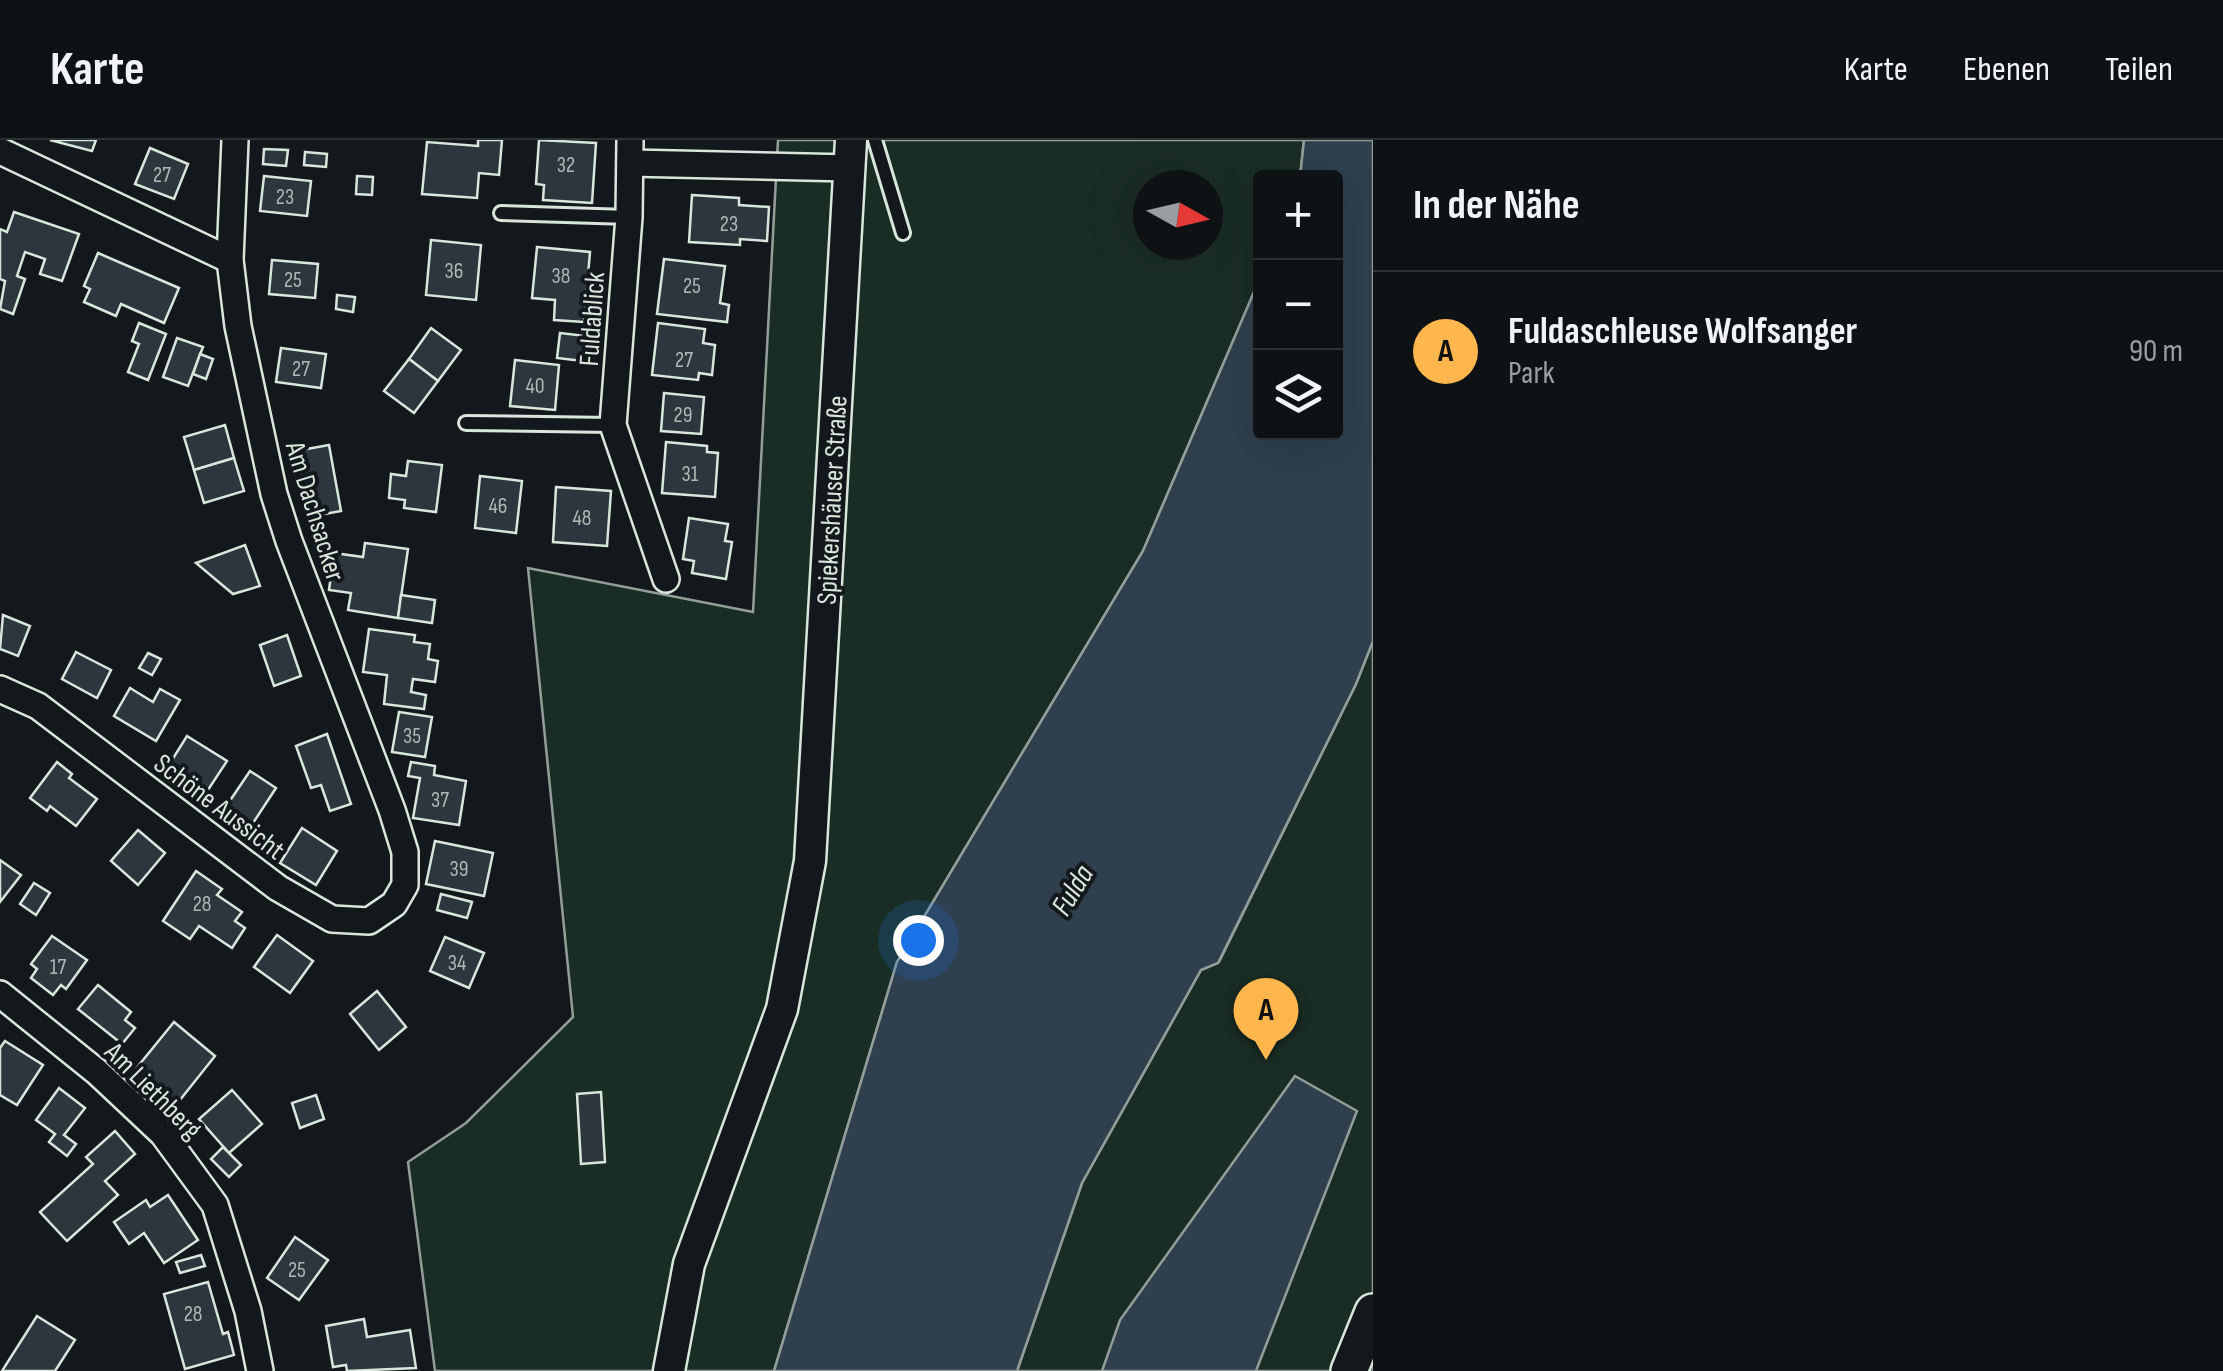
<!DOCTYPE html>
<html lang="de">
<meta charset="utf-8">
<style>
:root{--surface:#0f1215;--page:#181b1e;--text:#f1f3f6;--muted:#9b9ea0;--line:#2f3234;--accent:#ffb74d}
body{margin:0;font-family:"Sofia Sans Condensed",sans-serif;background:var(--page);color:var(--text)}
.controls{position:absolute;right:30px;top:30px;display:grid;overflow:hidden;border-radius:10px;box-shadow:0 10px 40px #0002}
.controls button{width:90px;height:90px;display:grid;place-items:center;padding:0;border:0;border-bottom:2px solid var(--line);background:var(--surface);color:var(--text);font:50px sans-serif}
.compass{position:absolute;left:1133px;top:30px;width:90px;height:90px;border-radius:50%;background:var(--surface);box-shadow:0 10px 40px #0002;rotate:98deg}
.you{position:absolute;left:918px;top:800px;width:35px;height:35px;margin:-25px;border:8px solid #fff;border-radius:50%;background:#1a73e8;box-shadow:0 0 0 15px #1a73e833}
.badge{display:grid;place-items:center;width:65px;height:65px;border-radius:50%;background:var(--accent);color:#111;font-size:32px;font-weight:700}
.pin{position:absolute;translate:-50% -82px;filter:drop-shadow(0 2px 5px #0008)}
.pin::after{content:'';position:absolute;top:52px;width:35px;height:30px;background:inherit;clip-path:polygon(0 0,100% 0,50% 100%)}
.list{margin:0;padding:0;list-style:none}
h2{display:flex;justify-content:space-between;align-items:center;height:130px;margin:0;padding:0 40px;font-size:42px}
h2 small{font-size:32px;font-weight:400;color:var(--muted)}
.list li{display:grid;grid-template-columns:65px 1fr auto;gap:30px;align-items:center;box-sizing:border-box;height:160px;padding:0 40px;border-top:2px solid var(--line)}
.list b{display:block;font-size:38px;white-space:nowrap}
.list p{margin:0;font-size:32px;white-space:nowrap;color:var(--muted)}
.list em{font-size:32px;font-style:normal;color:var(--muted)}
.icon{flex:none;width:55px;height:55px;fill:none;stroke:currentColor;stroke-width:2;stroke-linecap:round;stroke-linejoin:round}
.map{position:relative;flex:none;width:1373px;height:1231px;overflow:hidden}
header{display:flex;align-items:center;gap:60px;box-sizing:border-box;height:140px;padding:0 50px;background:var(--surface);border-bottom:2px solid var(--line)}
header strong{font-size:48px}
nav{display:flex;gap:55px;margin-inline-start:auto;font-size:35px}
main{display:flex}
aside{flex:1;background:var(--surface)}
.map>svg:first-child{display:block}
.green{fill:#1a2d24;stroke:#939e99;stroke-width:2.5;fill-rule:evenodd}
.water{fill:#2f3f4d;stroke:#939e99;stroke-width:2.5}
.building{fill:#2c363c;stroke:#d8e6dc;stroke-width:2.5}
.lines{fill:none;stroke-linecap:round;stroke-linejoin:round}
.service-casing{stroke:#d8e6dc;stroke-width:18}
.minor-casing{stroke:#d8e6dc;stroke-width:30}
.tertiary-casing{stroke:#d8e6dc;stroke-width:35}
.secondary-casing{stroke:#d8e6dc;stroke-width:40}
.service{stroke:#14181c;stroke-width:12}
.minor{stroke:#14181c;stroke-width:25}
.tertiary{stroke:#14181c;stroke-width:30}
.secondary{stroke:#14181c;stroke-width:35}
.labels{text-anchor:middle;stroke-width:8;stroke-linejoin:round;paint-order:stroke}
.number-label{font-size:22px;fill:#adbab4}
.street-label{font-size:28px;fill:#d8e6dc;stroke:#14181c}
.water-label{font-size:30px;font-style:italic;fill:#d8e6dc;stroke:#14181c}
</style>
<header>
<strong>Karte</strong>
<nav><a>Karte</a><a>Ebenen</a><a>Teilen</a></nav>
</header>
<main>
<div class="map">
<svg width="1373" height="1231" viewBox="0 0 1373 1231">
<rect width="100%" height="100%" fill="#14181c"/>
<g class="green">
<path d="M 778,0 L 1304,0 L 1300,37 L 1260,38 L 1260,138 L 1143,411 L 897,822 L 774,1231 L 435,1231 L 408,1022 L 466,983 L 573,877 L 528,428 L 753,472 ZM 1148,45 L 1208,45 L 1208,105 L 1148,105 Z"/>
<polygon points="1373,501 1373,1231 1017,1231 1082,1043 1201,830 1219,822 1356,544"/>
</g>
<g class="water">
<polygon points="1304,0 1373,0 1373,501 1356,544 1218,823 1201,830 1082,1043 1017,1231 774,1231 897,822 1143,411 1260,138 1260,292 1336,292 1336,38 1300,37"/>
<polygon points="1295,936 1357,971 1256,1231 1102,1231 1120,1180"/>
</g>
<g class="building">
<polygon points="50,0 96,0 92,11"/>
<polygon points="478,0 502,0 499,35 479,33 477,58 422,54 427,2 478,6"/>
<polygon points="539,0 596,3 592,63 543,60 544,45 536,44"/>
<polygon points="150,8 188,24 174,59 135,44"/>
<polygon points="264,9 288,10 286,26 263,24"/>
<polygon points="305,12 327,14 326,27 304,25"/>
<polygon points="264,36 311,41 307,76 260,71"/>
<polygon points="357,36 373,37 372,55 356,54"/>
<polygon points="692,55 739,58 739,65 769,67 767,101 740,99 740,105 689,102"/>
<polygon points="14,72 79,94 62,141 40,134 45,119 25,112 17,136 25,139 13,174 0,169 5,141 0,139 0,89 7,92"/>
<polygon points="431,100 481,105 476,160 426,155"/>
<polygon points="537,107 590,112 584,182 554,180 555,160 532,158"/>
<polygon points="98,113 179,148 164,183 121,164 116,176 84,162 90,149 84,146"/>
<polygon points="664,119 725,126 720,163 729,165 727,182 657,174"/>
<polygon points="272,120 318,124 315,158 269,154"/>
<polygon points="337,155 355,157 353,172 336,169"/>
<polygon points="139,183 166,194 148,240 128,232 139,204 132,201"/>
<polygon points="658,183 705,189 703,203 715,205 712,235 699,233 698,240 652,235"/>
<polygon points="431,188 461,210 438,241 409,219"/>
<polygon points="560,193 586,196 583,221 557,218"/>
<polygon points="177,198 203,207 188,246 163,237"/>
<polygon points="281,208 326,214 321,248 276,242"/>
<polygon points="200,214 213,219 206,239 193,234"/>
<polygon points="409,219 438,241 414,273 384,251"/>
<polygon points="515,220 559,225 555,270 510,266"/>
<polygon points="664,253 704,257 701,294 661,291"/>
<polygon points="225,285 234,318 194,330 184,297"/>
<polygon points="666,302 707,306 707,312 718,313 715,357 662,353"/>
<polygon points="329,305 341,371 308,377 296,311"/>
<polygon points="234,318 244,351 204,363 194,330"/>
<polygon points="408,321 442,325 436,372 404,368 405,360 389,358 391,334 406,336"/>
<polygon points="480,336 522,341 516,393 475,388"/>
<polygon points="556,347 611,351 607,406 553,402"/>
<polygon points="689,378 728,384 725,401 732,402 726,439 692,433 694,421 683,419"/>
<polygon points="365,403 408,409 398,478 348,470 351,453 329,450 334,413 363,417"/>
<polygon points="245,405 260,446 233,454 196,423"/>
<polygon points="401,455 435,460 432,483 398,478"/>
<polygon points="3,475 30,486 18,516 0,509"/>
<polygon points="369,489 415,495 414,502 430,504 428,519 438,521 435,542 413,539 411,552 426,555 424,569 384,564 387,535 363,532"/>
<polygon points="287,495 301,536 274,546 260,505"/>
<polygon points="76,512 111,530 97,558 62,539"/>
<polygon points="148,513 161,519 152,535 139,528"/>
<polygon points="130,548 153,562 160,549 180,560 156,601 114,576"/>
<polygon points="399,572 432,577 425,617 392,612"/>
<polygon points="327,594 351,664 330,671 321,645 311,648 296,606"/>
<polygon points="187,596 227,621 206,653 167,628"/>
<polygon points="57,622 72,634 69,638 97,659 76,686 50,666 47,671 30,658"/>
<polygon points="411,622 435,626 434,635 466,641 459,685 413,678 420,638 408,636"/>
<polygon points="250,631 276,648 251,686 225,668"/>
<polygon points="302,688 337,711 316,745 280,723"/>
<polygon points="138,690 165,713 138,745 111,721"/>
<polygon points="435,701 493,713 484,756 426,744"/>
<polygon points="0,720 21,735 0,762"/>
<polygon points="196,731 222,749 217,755 242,772 235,781 245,788 232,808 199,786 190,799 163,781"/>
<polygon points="34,743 50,753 36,775 20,764"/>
<polygon points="441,754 472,762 467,778 437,770"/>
<polygon points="277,795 313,821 290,853 254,827"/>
<polygon points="52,796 87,820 66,849 61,845 53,855 31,838 37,829 31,824"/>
<polygon points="445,797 484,813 469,848 430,831"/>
<polygon points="98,845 131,872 125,880 135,888 122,904 78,869"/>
<polygon points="377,851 406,887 379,910 350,874"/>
<polygon points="174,882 215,916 172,970 130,936"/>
<polygon points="5,901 43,925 17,965 0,955 0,908"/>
<polygon points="59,948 85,968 64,995 76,1004 67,1016 49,1002 55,994 36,980"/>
<polygon points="232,950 262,984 229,1013 199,979"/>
<polygon points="601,952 605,1022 581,1024 577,954"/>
<polygon points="316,955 324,979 300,988 292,963"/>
<polygon points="115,991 135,1014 105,1041 118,1055 67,1101 40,1072 93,1024 86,1017"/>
<polygon points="223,1007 241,1025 229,1037 211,1019"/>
<polygon points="168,1055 198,1100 164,1123 144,1093 129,1104 114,1082 146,1060 150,1067"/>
<polygon points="295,1097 328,1120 299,1160 267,1138"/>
<polygon points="201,1115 205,1126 180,1133 176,1122"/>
<polygon points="208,1142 223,1194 228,1192 234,1215 185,1229 164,1154"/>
<polygon points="37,1176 75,1200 55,1231 2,1231"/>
<polygon points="364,1179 367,1197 410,1190 416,1228 347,1231 346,1225 333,1227 326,1186"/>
</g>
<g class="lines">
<defs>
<g id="service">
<polyline points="875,0 903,93"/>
<polyline points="501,73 629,77"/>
<polyline points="466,283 613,285"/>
</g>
<g id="minor">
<polyline points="630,0 629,77 613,285 666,439"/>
<polyline points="0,11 230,120"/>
<polyline points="630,23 850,28"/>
<polyline points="0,549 38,566 278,748 332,779 369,781 394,764 405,745 405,712 392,670 289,401 274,354 238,186 230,120 235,0"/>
<polyline points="0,854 97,932 163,994 215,1065 248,1171 260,1231"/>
</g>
<polyline id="tertiary" points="669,1231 689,1124 782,869 810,721 851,0"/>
<polyline id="secondary" points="1349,1231 1373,1172"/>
</defs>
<use href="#service" class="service-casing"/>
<use href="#minor" class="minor-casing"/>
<use href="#tertiary" class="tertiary-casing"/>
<use href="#secondary" class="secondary-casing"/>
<use href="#service" class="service"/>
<use href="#minor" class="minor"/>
<use href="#tertiary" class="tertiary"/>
<use href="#secondary" class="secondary"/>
</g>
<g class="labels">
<g class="number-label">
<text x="566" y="32">32</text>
<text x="162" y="42">27</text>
<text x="285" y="64">23</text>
<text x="729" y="91">23</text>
<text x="454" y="138">36</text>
<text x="561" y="143">38</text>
<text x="293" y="147">25</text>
<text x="692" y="153">25</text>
<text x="684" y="227">27</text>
<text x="301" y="236">27</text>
<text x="535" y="253">40</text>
<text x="683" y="282">29</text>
<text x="690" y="341">31</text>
<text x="498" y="373">46</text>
<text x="582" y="385">48</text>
<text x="412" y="603">35</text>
<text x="440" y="667">37</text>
<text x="459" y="736">39</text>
<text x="202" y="771">28</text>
<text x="457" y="830">34</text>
<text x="58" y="834">17</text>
<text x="297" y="1137">25</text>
<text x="193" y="1181">28</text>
</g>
<g class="street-label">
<text transform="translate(591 179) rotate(-86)" y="10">Fuldablick</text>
<text transform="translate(831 360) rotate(-87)" y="10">Spiekershäuser Straße</text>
<text transform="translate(316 371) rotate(73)" y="10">Am Dachsacker</text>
<text transform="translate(220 666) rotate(37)" y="10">Schöne Aussicht</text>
<text transform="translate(154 950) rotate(45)" y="10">Am Liethberg</text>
</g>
<g class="water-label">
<text transform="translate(1072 750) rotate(-59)" y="10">Fulda</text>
</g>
</g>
</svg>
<div class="controls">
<button>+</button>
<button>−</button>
<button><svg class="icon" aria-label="layers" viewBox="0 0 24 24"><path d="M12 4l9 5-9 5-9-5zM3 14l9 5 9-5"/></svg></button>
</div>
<svg class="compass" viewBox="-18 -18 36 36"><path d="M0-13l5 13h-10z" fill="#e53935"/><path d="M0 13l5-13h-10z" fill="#9b9ea0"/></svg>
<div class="you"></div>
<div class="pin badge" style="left:1266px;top:920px">A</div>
</div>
<aside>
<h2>In der Nähe<small></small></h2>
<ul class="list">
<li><span class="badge">A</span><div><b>Fuldaschleuse Wolfsanger</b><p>Park</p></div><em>90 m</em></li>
</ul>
</aside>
</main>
